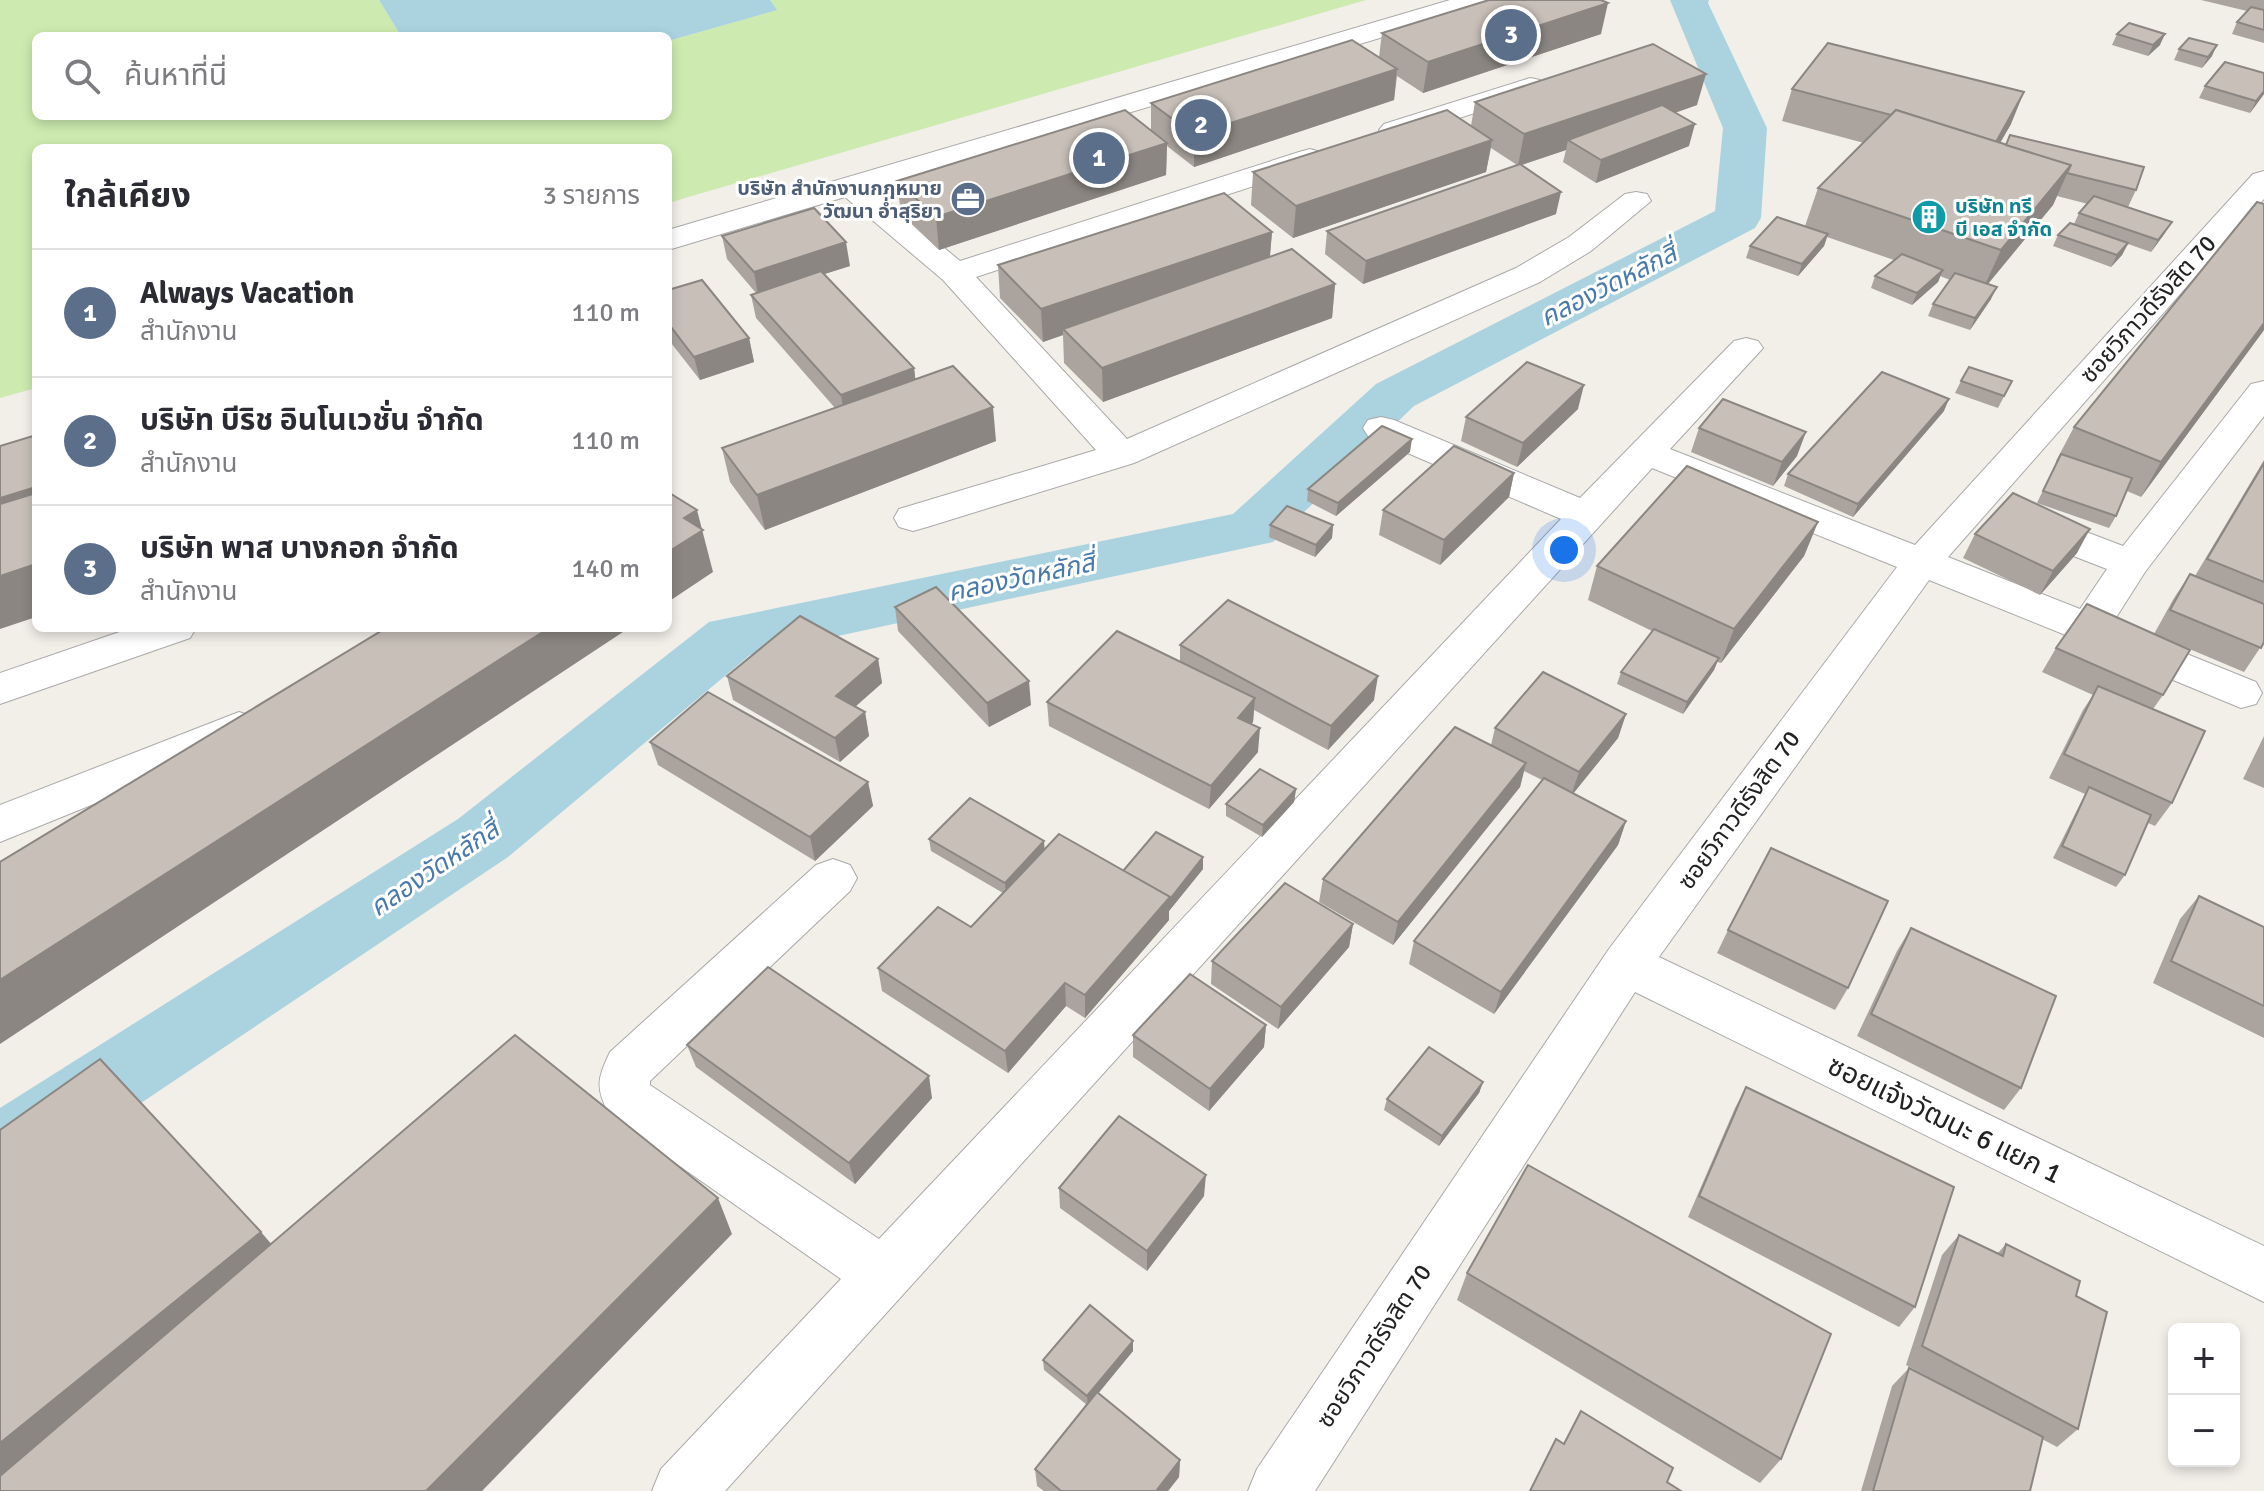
<!DOCTYPE html>
<html lang="th">
<meta charset="utf-8">
<style>
:root{--surface:#fff;--page:#f2f2f3;--text:#2b2b33;--muted:#7c7c81;--line:#e1e1e2;--accent:#d40000}
body{margin:0;font-family:Signika,"Noto Sans Thai",sans-serif;background:var(--page);color:var(--text)}
.controls{position:absolute;right:24px;bottom:24px;display:grid;overflow:hidden;border-radius:12px;box-shadow:0 4px 12px #0003}
.controls button{width:72px;height:72px;display:grid;place-items:center;padding:0;border:0;border-bottom:2px solid var(--line);background:var(--surface);color:var(--text);font:40px sans-serif}
.you{position:absolute;left:1564px;top:550px;width:28px;height:28px;margin:-20px;border:6px solid #fff;border-radius:50%;background:#1a73e8;box-shadow:0 0 0 12px #1a73e833}
.badge{display:grid;place-items:center;width:52px;height:52px;border-radius:50%;background:var(--accent);color:#fff;font-size:26px;font-weight:700}
.pin{position:absolute;translate:-50% -50%;border:4px solid #fff;box-shadow:0 2px 8px #0006}
.list{margin:0;padding:0;list-style:none}
h2{display:flex;justify-content:space-between;align-items:center;height:104px;margin:0;padding:0 32px;font-size:34px}
h2 small{font-size:26px;font-weight:400;color:var(--muted)}
.list li{display:grid;grid-template-columns:52px 1fr auto;gap:24px;align-items:center;box-sizing:border-box;height:128px;padding:0 32px;border-top:2px solid var(--line)}
.list b{display:block;font-size:30px;white-space:nowrap}
.list p{margin:0;font-size:26px;white-space:nowrap;color:var(--muted)}
.list em{font-size:26px;font-style:normal;color:var(--muted)}
.icon{flex:none;width:44px;height:44px;fill:none;stroke:currentColor;stroke-width:2;stroke-linecap:round;stroke-linejoin:round}
.map{position:relative;flex:none;width:2264px;height:1491px;overflow:hidden}
.search{position:absolute;background:var(--surface);box-shadow:0 4px 12px #0003;left:32px;top:32px;width:640px;height:88px;display:flex;align-items:center;gap:20px;box-sizing:border-box;padding:0 28px;border-radius:12px;color:var(--muted);font-size:30px}
.panel{position:absolute;background:var(--surface);box-shadow:0 4px 12px #0003;left:32px;top:144px;width:640px;height:488px;border-radius:12px}
.map>svg:first-child{display:block}
.grass{fill:#cdebb0}
.water{fill:#aad3df}
.lines{fill:none;stroke-linecap:round;stroke-linejoin:round}
.canal{fill:#aad3df;fill-rule:evenodd}
.minor-casing{stroke:#a9a9a9;stroke-width:2}
.minor{fill:#fff;fill-rule:evenodd}
.wall{fill:#aba49e}
.shaded-wall{fill:#8b8681}
.building{fill:#c7bfb8;stroke:#8b8681;stroke-width:2}
.labels{text-anchor:middle;stroke-width:6;stroke-linejoin:round;paint-order:stroke}
.far-service-label{font-size:20px;font-weight:bold;fill:#4e5e75;stroke:#fff;text-anchor:end}
.far-culture-label{font-size:20px;font-weight:bold;fill:#0d838f;stroke:#fff;text-anchor:start}
.street-label{font-size:24px;fill:#222;stroke:#fff}
.water-label{font-size:26px;font-style:italic;fill:#4a7aab;stroke:#fff}
.near-street-label{font-size:28px;fill:#222;stroke:#fff}
</style>
<div class="map">
<svg width="2264" height="1491" viewBox="0 0 2264 1491">
<rect width="100%" height="100%" fill="#f2efe9"/>
<polygon class="grass" points="0,0 379,0 401,36 36,36 36,116 668,116 668,41 776,10 770,0 1366,0 668,203 668,148 36,148 36,388 0,398"/>
<polygon class="water" points="379,0 770,0 777,10 668,41 668,36 401,36"/>
<g class="lines">
<polygon class="canal" points="1670,0 1709,0 1708,3 1767,128 1761,218 1755,228 1414,406 1273,542 750,655 508,857 29,1178 0,1189 0,1108 458,819 709,622 1233,514 1376,384 1715,211 1723,128"/>
<defs>
<g id="minor">
<polygon points="1450,0 1491,0 1487,6 873,189 960,261 1299,152 1310,149 1321,152 1325,158 1321,164 976,277 1127,439 1516,268 1569,237 1625,194 1636,192 1647,194 1651,201 1591,251 1540,282 1134,463 927,527 913,531 899,527 894,518 899,509 1096,450 943,280 845,197 668,250 668,230"/>
<polygon points="1530,78 1540,80 1544,86 1540,92 1394,139 1384,136 1379,130 1384,124"/>
<path d="M 2264,171 L 2264,199 L 1948,557 L 2080,609 L 2107,569 L 2011,532 L 2006,523 L 2011,514 L 2025,510 L 2039,514 L 2123,546 L 2251,384 L 2264,381 L 2264,416 L 2145,572 L 2103,638 L 2088,642 L 2073,638 L 1929,580 L 1659,957 L 2264,1246 L 2264,1302 L 1635,992 L 1315,1491 L 1248,1491 L 1257,1469 L 1609,949 L 1897,567 L 1652,468 L 725,1491 L 652,1491 L 661,1469 L 841,1279 L 610,1117 C 596,1087 596,1082 610,1052 L 816,865 L 833,859 L 850,865 L 857,878 L 850,891 L 650,1081 L 650,1085 L 879,1239 L 1561,519 L 1368,436 L 1363,428 L 1368,420 L 1381,417 L 1394,420 L 1580,498 L 1734,341 L 1746,338 L 1758,341 L 1763,348 L 1670,449 L 1915,545 L 2253,174 Z"/>
<polygon points="131,628 196,628 190,638 0,704 0,673"/>
<polygon points="2125,629 2256,682 2262,693 2256,704 2241,708 2110,654 2104,644 2110,634"/>
<polygon points="239,712 254,717 261,728 254,739 0,842 0,805"/>
</g>
</defs>
<use href="#minor" class="minor-casing"/>
<use href="#minor" class="minor"/>
</g>
<g class="wall">
<polygon points="2201,0 2264,0 2264,43 2232,34 2237,22 2247,11"/>
<polygon points="1382,33 1601,34 1423,93 1397,76 1394,100 1194,167 1167,146 1166,175 939,250 901,214 897,181 1151,131 1151,103 1379,57"/>
<polygon points="2117,34 2160,45 2148,56 2112,45"/>
<polygon points="2179,49 2212,56 2202,68 2174,60"/>
<polygon points="2264,73 2264,94 2250,113 2199,98 2205,86"/>
<polygon points="1792,89 2011,124 2000,143 2136,190 2128,207 2165,233 2151,252 2128,244 2122,255 2111,267 2053,246 2058,235 2074,224 2079,213 2088,204 2057,196 2053,205 1988,284 1991,299 1970,330 1928,316 1933,304 1950,280 1940,276 1938,282 1912,305 1871,288 1875,276 1894,260 1827,237 1824,246 1798,276 1746,258 1750,246 1805,226 1818,188 1864,143 1782,121"/>
<polygon points="1475,102 1697,105 1675,113 1689,146 1596,183 1563,162 1566,150 1522,165 1556,214 1363,284 1325,254 1327,231 1517,165 1491,148 1486,172 1293,238 1251,205 1253,172 1471,126"/>
<polygon points="1272,232 1270,257 1335,284 1332,318 1103,402 1064,363 1063,335 1043,342 1000,298 998,265"/>
<polygon points="722,236 850,266 824,274 914,368 915,379 996,441 765,530 730,482 722,448 835,408 756,318 751,295 756,293 727,259"/>
<polygon points="668,290 749,338 754,362 700,380 668,339"/>
<polygon points="2264,330 2141,497 2127,491 2116,516 2109,528 2037,503 2057,461 2056,461 2074,427"/>
<polygon points="1961,381 2012,381 1998,408 1955,393"/>
<polygon points="1578,409 1517,467 1461,441 1466,417"/>
<polygon points="1944,411 1853,517 1784,486 1788,474"/>
<polygon points="1699,428 1797,456 1773,486 1691,452"/>
<polygon points="1410,452 1336,516 1307,501 1308,489"/>
<polygon points="2264,460 2264,642 2244,672 2154,634 2163,695 2153,709 2172,803 2155,826 2148,823 2125,875 2116,887 2053,858 2085,794 2049,778 2083,710 2093,695 2042,672 2056,648 2154,634 2174,598 2190,574 2195,576"/>
<polygon points="1514,473 1509,497 1440,565 1379,535 1383,510"/>
<polygon points="1818,522 1804,556 1721,663 1717,662 1714,670 1683,714 1617,684 1621,672 1652,631 1588,600 1597,566"/>
<polygon points="1270,525 1333,525 1332,538 1315,557 1269,537"/>
<polygon points="1975,534 2077,553 2040,595 1963,558"/>
<polygon points="895,607 1031,705 989,727 898,631"/>
<polygon points="1180,645 1374,700 1328,750 1254,710 1253,722 1251,724 1258,752 1209,809 1049,726 1047,702 1180,661"/>
<polygon points="878,659 882,683 855,707 865,712 869,736 840,762 733,700 727,676"/>
<polygon points="1626,714 1618,738 1573,794 1626,821 1618,845 1494,1014 1409,964 1414,941 1542,780 1524,771 1520,787 1393,945 1319,902 1323,879 1491,745 1495,728"/>
<polygon points="2264,736 2264,788 2243,779"/>
<polygon points="650,742 868,782 873,806 815,861 658,765"/>
<polygon points="1296,789 1294,802 1262,837 1226,816 1226,804"/>
<polygon points="929,839 1045,849 1123,871 1203,869 1169,911 1169,920 1085,1018 1066,1006 1008,1073 882,991 878,968 971,927 1003,893 931,851"/>
<polygon points="2199,896 2264,927 2264,1038 2153,983 2180,919"/>
<polygon points="1353,924 1349,947 1278,1029 1211,984 1212,961"/>
<polygon points="1911,928 2021,1088 2004,1110 1857,1036 1897,951"/>
<polygon points="1728,930 1848,988 1835,1010 1717,953"/>
<polygon points="1266,1025 1264,1047 1209,1111 1133,1057 1133,1035"/>
<polygon points="687,1045 932,1098 855,1184 696,1067"/>
<polygon points="1483,1082 1479,1093 1439,1146 1384,1110 1387,1099"/>
<polygon points="1746,1087 1915,1307 1899,1327 1688,1217 1735,1108"/>
<polygon points="1059,1188 1204,1196 1147,1271 1060,1208"/>
<polygon points="1959,1235 1997,1254 2006,1244 2076,1296 2078,1429 2057,1447 2042,1439 2030,1491 1861,1491 1892,1386 1909,1368 1958,1393 1906,1365 1942,1255"/>
<polygon points="1467,1273 1781,1459 1760,1483 1457,1300"/>
<polygon points="1133,1341 1133,1351 1098,1393 1180,1460 1179,1477 1168,1491 1044,1491 1037,1486 1035,1469 1087,1405 1044,1370 1043,1360"/>
</g>
<g class="shaded-wall">
<polygon points="1608,3 1601,34 1423,93 1428,62"/>
<polygon points="2165,34 2160,45 2148,56 2153,45"/>
<polygon points="2217,45 2212,56 2202,68 2208,57"/>
<polygon points="1397,69 1394,100 1194,167 1194,135"/>
<polygon points="1706,74 1697,105 1578,146 1568,140 1566,150 1518,166 1524,134"/>
<polygon points="2264,91 2264,94 2250,113 2256,101"/>
<polygon points="2024,92 2011,124 1982,174 1995,142"/>
<polygon points="1695,124 1689,146 1596,183 1601,160"/>
<polygon points="1492,140 1486,172 1293,238 1296,206"/>
<polygon points="1167,143 1166,175 939,250 936,217"/>
<polygon points="2071,165 2053,205 1982,291 2001,250"/>
<polygon points="1561,192 1556,214 1363,284 1366,261"/>
<polygon points="2172,222 2165,233 2151,252 2158,240"/>
<polygon points="1272,232 1269,265 1063,329 1063,335 1043,342 1041,309"/>
<polygon points="1828,234 1824,246 1798,276 1802,264"/>
<polygon points="846,242 850,266 758,295 754,272"/>
<polygon points="2128,243 2122,255 2111,267 2117,255"/>
<polygon points="1943,270 1938,282 1912,305 1917,293"/>
<polygon points="1335,284 1332,318 1103,402 1102,368"/>
<polygon points="1997,287 1991,299 1970,330 1975,318"/>
<polygon points="2264,323 2264,330 2141,497 2161,462"/>
<polygon points="749,338 754,362 700,380 694,357"/>
<polygon points="914,368 917,392 845,419 841,395"/>
<polygon points="1584,385 1578,409 1517,467 1523,443"/>
<polygon points="1949,399 1944,411 1853,517 1858,504"/>
<polygon points="993,407 996,441 765,530 757,495"/>
<polygon points="1806,432 1797,456 1773,486 1782,462"/>
<polygon points="1412,439 1410,452 1336,516 1338,503"/>
<polygon points="1514,473 1509,497 1440,565 1444,540"/>
<polygon points="36,487 36,516 0,527 0,498"/>
<polygon points="697,510 713,572 668,602 668,552 684,518"/>
<polygon points="1818,522 1804,556 1721,663 1734,629"/>
<polygon points="1333,525 1332,538 1315,557 1316,545"/>
<polygon points="2090,529 2077,553 2040,595 2053,571"/>
<polygon points="36,564 36,617 0,629 0,576"/>
<polygon points="549,628 629,628 0,1044 0,980"/>
<polygon points="1719,658 1714,670 1683,714 1687,702"/>
<polygon points="878,659 882,683 840,720 836,696"/>
<polygon points="1378,676 1374,700 1328,750 1331,726"/>
<polygon points="1029,681 1031,705 989,727 987,703"/>
<polygon points="1255,698 1253,722 1236,742 1238,718"/>
<polygon points="865,712 869,736 840,762 835,738"/>
<polygon points="1626,714 1618,738 1571,796 1579,772"/>
<polygon points="1260,728 1258,752 1209,809 1211,786"/>
<polygon points="1526,763 1520,787 1393,945 1398,922"/>
<polygon points="868,782 873,806 815,861 810,837"/>
<polygon points="1296,789 1294,802 1262,837 1263,825"/>
<polygon points="1626,821 1618,845 1494,1014 1501,992"/>
<polygon points="1044,841 1045,853 1006,895 1005,883"/>
<polygon points="1203,857 1203,869 1169,911 1169,920 1085,1018 1085,995"/>
<polygon points="1353,924 1349,947 1278,1029 1281,1007"/>
<polygon points="1065,983 1066,1006 1008,1073 1005,1051"/>
<polygon points="1266,1025 1264,1047 1209,1111 1210,1089"/>
<polygon points="929,1076 932,1098 855,1184 849,1163"/>
<polygon points="1483,1082 1479,1093 1439,1146 1442,1136"/>
<polygon points="1206,1175 1204,1196 1147,1271 1147,1251"/>
<polygon points="718,1198 732,1234 482,1491 426,1491"/>
<polygon points="261,1232 292,1268 0,1491 0,1443"/>
<polygon points="1133,1341 1133,1351 1088,1406 1087,1396"/>
<polygon points="1180,1460 1179,1477 1168,1491 1156,1491"/>
</g>
<g class="building">
<polygon points="1489,0 1601,0 1608,3 1428,62 1382,33"/>
<polygon points="2251,7 2264,10 2264,30 2237,22"/>
<polygon points="2129,23 2165,34 2153,45 2117,34"/>
<polygon points="2189,38 2217,45 2208,57 2179,49"/>
<polygon points="1352,40 1397,69 1194,135 1151,103"/>
<polygon points="1828,43 2024,92 1996,142 1896,110 1891,115 1792,89"/>
<polygon points="1653,44 1706,74 1524,134 1475,102"/>
<polygon points="2225,62 2264,73 2264,91 2256,101 2205,86"/>
<polygon points="1662,105 1695,124 1601,160 1568,140"/>
<polygon points="1125,110 1167,143 936,217 897,181"/>
<polygon points="1447,110 1492,140 1296,206 1253,172"/>
<polygon points="1896,110 2071,165 2001,250 1818,188"/>
<polygon points="2010,135 2144,167 2136,190 2067,173 2071,165 2006,145"/>
<polygon points="1520,164 1561,192 1366,261 1327,231"/>
<polygon points="1224,193 1272,232 1041,309 998,265"/>
<polygon points="2094,196 2172,222 2158,240 2079,213"/>
<polygon points="2257,202 2264,204 2264,323 2161,462 2074,427"/>
<polygon points="814,208 846,242 754,272 722,236"/>
<polygon points="1777,217 1828,234 1802,264 1750,246"/>
<polygon points="2070,223 2128,243 2117,255 2058,235"/>
<polygon points="1292,249 1335,284 1102,368 1063,329"/>
<polygon points="1902,254 1943,270 1917,293 1875,276"/>
<polygon points="821,271 914,368 841,395 751,295"/>
<polygon points="1955,273 1997,287 1975,318 1933,304"/>
<polygon points="702,280 749,338 694,357 668,323 668,290"/>
<polygon points="1527,362 1584,385 1523,443 1466,417"/>
<polygon points="953,366 993,407 757,495 722,448"/>
<polygon points="1969,367 2012,381 2004,396 1961,381"/>
<polygon points="1882,372 1949,399 1858,504 1788,474"/>
<polygon points="1723,399 1806,432 1782,462 1699,428"/>
<polygon points="1382,426 1412,439 1338,503 1308,489"/>
<polygon points="36,435 36,487 0,498 0,446"/>
<polygon points="1454,446 1514,473 1444,540 1383,510"/>
<polygon points="2061,454 2132,478 2116,516 2043,491"/>
<polygon points="2264,463 2264,582 2207,559"/>
<polygon points="1687,466 1818,522 1734,629 1597,566"/>
<polygon points="668,492 697,510 684,518 703,530 668,552"/>
<polygon points="36,493 36,564 0,576 0,504"/>
<polygon points="2013,493 2090,529 2053,571 1975,534"/>
<polygon points="1287,506 1333,525 1316,545 1270,525"/>
<polygon points="2190,574 2264,604 2264,642 2261,648 2170,610"/>
<polygon points="936,587 1029,681 987,703 895,607"/>
<polygon points="1228,600 1378,676 1331,726 1180,645"/>
<polygon points="2087,604 2190,650 2163,695 2056,648"/>
<polygon points="800,616 878,659 836,696 865,712 835,738 727,676"/>
<polygon points="386,628 549,628 0,980 0,862"/>
<polygon points="1654,629 1719,658 1687,702 1621,672"/>
<polygon points="1117,631 1255,698 1238,718 1260,728 1211,786 1047,702"/>
<polygon points="1543,672 1626,714 1579,772 1495,728"/>
<polygon points="2098,686 2205,731 2172,803 2064,754"/>
<polygon points="708,692 868,782 810,837 650,742"/>
<polygon points="1455,727 1526,763 1398,922 1323,879"/>
<polygon points="1260,769 1296,789 1263,825 1226,804"/>
<polygon points="1544,778 1626,821 1501,992 1414,941"/>
<polygon points="2089,787 2151,815 2125,875 2062,846"/>
<polygon points="970,798 1044,841 1005,883 929,839"/>
<polygon points="1156,832 1203,857 1170,899 1170,897 1123,871"/>
<polygon points="1059,834 1170,897 1085,995 1065,983 1005,1051 878,968 938,907 971,927"/>
<polygon points="1771,848 1888,901 1848,988 1728,930"/>
<polygon points="1285,883 1353,924 1281,1007 1212,961"/>
<polygon points="2199,896 2264,927 2264,1006 2171,961"/>
<polygon points="1911,928 2056,996 2021,1088 1871,1014"/>
<polygon points="768,967 929,1076 849,1163 687,1045"/>
<polygon points="1190,974 1266,1025 1210,1089 1133,1035"/>
<polygon points="515,1035 718,1198 426,1491 0,1491 0,1476"/>
<polygon points="1429,1047 1483,1082 1442,1136 1387,1099"/>
<polygon points="100,1059 261,1232 0,1443 0,1130"/>
<polygon points="1746,1087 1954,1187 1915,1307 1699,1196"/>
<polygon points="1119,1116 1206,1175 1147,1251 1059,1188"/>
<polygon points="1528,1165 1831,1334 1781,1459 1467,1273"/>
<polygon points="1959,1235 2003,1256 2006,1244 2080,1281 2076,1296 2107,1312 2078,1429 1922,1346"/>
<polygon points="1090,1305 1133,1341 1087,1396 1043,1360"/>
<polygon points="1909,1368 2043,1437 2030,1491 1873,1491"/>
<polygon points="1097,1392 1180,1460 1156,1491 1061,1491 1035,1469"/>
<polygon points="1581,1411 1673,1468 1667,1482 1681,1491 1530,1491 1556,1439 1564,1444"/>
</g>
<defs>
<symbol id="office-disc" viewBox="-11 -11 22 22"><circle r="9.5" fill="#5c6f8a" stroke="#fff"/><path d="M-6-3h4V-5.5h4V-3h4V5H-6ZM-1-4.5V-3h2v-1.5ZM-6 0V1H6V0Z" fill="#fff"/></symbol>
<symbol id="building-disc" viewBox="-11 -11 22 22"><circle r="9.5" fill="#0f9aa8" stroke="#fff"/><path d="M-4-6H4V6H1V3H-1V6H-4ZM-2.5-4.3h1.7v1.8h-1.7ZM.8-4.3h1.7v1.8H.8ZM-2.5-1h1.7V.8h-1.7ZM.8-1h1.7V.8H.8Z" fill="#fff"/></symbol>
</defs>
<g fill-rule="evenodd">
<use href="#office-disc" x="948" y="179" width="40" height="40"/>
<use href="#building-disc" x="1909" y="197" width="40" height="40"/>
</g>
<g class="labels">
<g class="far-service-label">
<text x="942" y="195">บริษัท สำนักงานกฎหมาย<tspan x="942" dy="23">วัฒนา อ่ำสุริยา</tspan></text>
</g>
<g class="far-culture-label">
<text x="1955" y="213">บริษัท ทรี<tspan x="1955" dy="23">บี เอส จำกัด</tspan></text>
</g>
<g class="street-label">
<text transform="translate(2148 309) rotate(-48)" y="8">ซอยวิภาวดีรังสิต 70</text>
<text transform="translate(1739 810) rotate(-54)" y="8">ซอยวิภาวดีรังสิต 70</text>
<text transform="translate(1374 1346) rotate(-57)" y="8">ซอยวิภาวดีรังสิต 70</text>
</g>
<g class="water-label">
<text transform="translate(1608 285) rotate(-27)" y="9">คลองวัดหลักสี่</text>
<text transform="translate(1021 577) rotate(-12)" y="9">คลองวัดหลักสี่</text>
<text transform="translate(434 868) rotate(-34)" y="9">คลองวัดหลักสี่</text>
</g>
<g class="near-street-label">
<text transform="translate(1945 1119) rotate(26)" y="10">ซอยแจ้งวัฒนะ 6 แยก 1</text>
</g>
</g>
</svg>
<div class="controls">
<button>+</button>
<button>−</button>
</div>
<div class="you"></div>
<div class="pin badge" style="left:1099px;top:158px;background:#5c6f8a">1</div>
<div class="pin badge" style="left:1201px;top:125px;background:#5c6f8a">2</div>
<div class="pin badge" style="left:1511px;top:35px;background:#5c6f8a">3</div>
<div class="search"><svg class="icon" aria-label="search" viewBox="0 0 24 24"><circle cx="10" cy="10" r="6"/><path d="M15 15l6 6"/></svg>ค้นหาที่นี่</div>
<section class="panel">
<h2>ใกล้เคียง<small>3 รายการ</small></h2>
<ul class="list">
<li><span class="badge" style="background:#5c6f8a">1</span><div><b>Always Vacation</b><p>สำนักงาน</p></div><em>110 m</em></li>
<li><span class="badge" style="background:#5c6f8a">2</span><div><b>บริษัท บีริช อินโนเวชั่น จำกัด</b><p>สำนักงาน</p></div><em>110 m</em></li>
<li><span class="badge" style="background:#5c6f8a">3</span><div><b>บริษัท พาส บางกอก จำกัด</b><p>สำนักงาน</p></div><em>140 m</em></li>
</ul>
</section>
</div>
